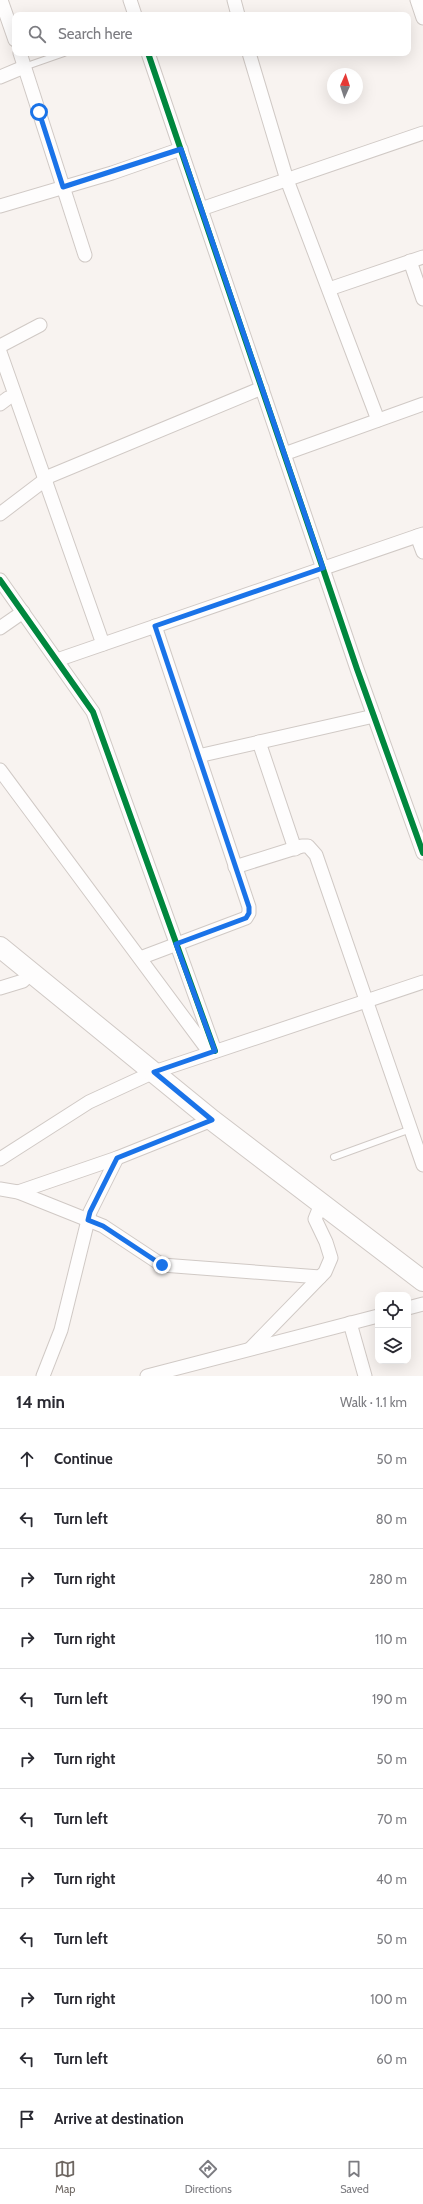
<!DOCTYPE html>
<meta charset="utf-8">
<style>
:root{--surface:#fff;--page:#f2f2f3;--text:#2b2b33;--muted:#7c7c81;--line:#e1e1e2;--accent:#6e6762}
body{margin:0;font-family:Cabin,sans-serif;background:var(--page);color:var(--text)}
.controls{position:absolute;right:12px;bottom:12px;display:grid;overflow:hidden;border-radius:8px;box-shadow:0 4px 16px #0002}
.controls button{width:36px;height:36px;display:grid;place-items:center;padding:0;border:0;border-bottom:1px solid var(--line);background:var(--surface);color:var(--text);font:20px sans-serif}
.compass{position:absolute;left:327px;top:68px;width:36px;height:36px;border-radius:50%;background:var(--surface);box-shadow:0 4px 16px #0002;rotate:3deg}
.stop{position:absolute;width:12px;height:12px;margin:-9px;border:3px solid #1a73e8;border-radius:50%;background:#fff}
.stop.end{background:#1a73e8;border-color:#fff;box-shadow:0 1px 4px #0008}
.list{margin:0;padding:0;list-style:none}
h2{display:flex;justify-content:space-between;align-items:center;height:52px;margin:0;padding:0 16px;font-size:17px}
h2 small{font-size:13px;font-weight:400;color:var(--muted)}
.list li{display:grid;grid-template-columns:26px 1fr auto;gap:12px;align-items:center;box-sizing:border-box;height:60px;padding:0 16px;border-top:1px solid var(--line)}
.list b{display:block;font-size:15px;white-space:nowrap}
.list em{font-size:13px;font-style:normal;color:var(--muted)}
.icon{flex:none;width:22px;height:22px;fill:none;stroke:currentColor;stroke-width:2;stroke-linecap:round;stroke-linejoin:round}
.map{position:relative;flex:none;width:423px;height:1376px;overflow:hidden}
.search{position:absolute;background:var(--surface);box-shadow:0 4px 16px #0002;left:12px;right:12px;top:12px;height:44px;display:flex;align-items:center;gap:10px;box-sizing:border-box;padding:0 14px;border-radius:8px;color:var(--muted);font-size:15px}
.sheet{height:772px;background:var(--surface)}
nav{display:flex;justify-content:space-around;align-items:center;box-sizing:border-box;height:56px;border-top:1px solid var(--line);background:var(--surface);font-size:11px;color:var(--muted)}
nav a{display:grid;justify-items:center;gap:2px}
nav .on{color:var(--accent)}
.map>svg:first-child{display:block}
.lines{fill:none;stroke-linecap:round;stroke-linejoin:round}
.lane-casing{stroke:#d0c9c5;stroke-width:8}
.street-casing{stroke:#d0c9c5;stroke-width:15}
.primary-casing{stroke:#d0c9c5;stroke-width:22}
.lane{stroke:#fefdfd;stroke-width:6}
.street{stroke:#fefdfd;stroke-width:13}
.primary{stroke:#fefdfd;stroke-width:20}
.cycleway-casing{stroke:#fff;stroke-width:8}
.cycleway{stroke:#00873e;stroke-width:6}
.route{stroke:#1a73e8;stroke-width:5}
</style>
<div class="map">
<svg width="423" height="1376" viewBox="0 0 423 1376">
<rect width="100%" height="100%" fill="#f8f3f0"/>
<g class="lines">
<defs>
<g id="lane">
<polyline points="24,67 64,53"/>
<polyline points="334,1157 411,1129"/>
</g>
<g id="street">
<polyline points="1,0 15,40"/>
<polyline points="130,0 135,15"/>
<polyline points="234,0 238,15"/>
<polyline points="417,0 423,18"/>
<polyline points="20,53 85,255"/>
<polyline points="148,53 357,669 423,853"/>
<polyline points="249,53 287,180 378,420"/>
<polyline points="0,77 24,67"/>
<polyline points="0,206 112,173 181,149"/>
<polyline points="201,209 423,133"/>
<polyline points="410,261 423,299"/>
<polyline points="329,289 423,257"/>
<polyline points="0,346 40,325"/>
<polyline points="0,352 103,644"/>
<polyline points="0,404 8,398"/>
<polyline points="284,454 423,404"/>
<polyline points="0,514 50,476 262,388"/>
<polyline points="417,536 423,552"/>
<polyline points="0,580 93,712 215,1051"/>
<polyline points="0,628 23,612"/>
<polyline points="57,660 423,534"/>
<polyline points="259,742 295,849"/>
<polyline points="198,756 374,716"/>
<polyline points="0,770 210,1053"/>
<polyline points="235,867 302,846 308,846 316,855 423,1165"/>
<polyline points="140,958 246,918 249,913 249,907 155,626"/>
<polyline points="0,988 23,981 32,972"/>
<polyline points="0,1159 89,1102 154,1072 423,982"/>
<polyline points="0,1189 18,1192 103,1226 162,1265 320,1277"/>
<polyline points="18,1192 117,1158 212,1120"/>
<polyline points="408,1308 423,1304"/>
<polyline points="350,1323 365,1376"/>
<polyline points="251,1348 325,1272 331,1258 326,1242 315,1219 321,1204"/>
<polyline points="43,1376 61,1330 90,1212 117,1158"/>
<polyline points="147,1376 378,1316"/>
</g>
<polyline id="primary" points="0,947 212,1120 423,1281"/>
</defs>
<use href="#lane" class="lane-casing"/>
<use href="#street" class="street-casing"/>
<use href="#primary" class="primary-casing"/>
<use href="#lane" class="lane"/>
<use href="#street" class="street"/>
<use href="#primary" class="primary"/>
<defs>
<g id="cycleway">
<polyline points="148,53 357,669 423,853"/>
<polyline points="0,580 93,712 215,1051"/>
</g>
</defs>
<use href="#cycleway" class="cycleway-casing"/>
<use href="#cycleway" class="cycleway"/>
</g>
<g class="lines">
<polyline class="route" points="39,112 63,187 181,149 323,568 155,626 249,907 249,913 246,918 176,944 215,1051 154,1072 212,1120 117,1158 90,1212 88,1220 103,1226 162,1265"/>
</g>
</svg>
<div class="controls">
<button><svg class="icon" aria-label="locate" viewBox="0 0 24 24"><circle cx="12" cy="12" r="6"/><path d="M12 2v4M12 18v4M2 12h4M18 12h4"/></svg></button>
<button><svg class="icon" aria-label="layers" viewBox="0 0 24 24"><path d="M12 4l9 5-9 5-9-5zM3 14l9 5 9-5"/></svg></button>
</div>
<svg class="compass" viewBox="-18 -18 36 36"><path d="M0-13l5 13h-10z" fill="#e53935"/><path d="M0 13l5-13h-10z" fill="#7c7c81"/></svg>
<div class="stop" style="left:39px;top:112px"></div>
<div class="stop end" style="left:162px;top:1265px"></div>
<div class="search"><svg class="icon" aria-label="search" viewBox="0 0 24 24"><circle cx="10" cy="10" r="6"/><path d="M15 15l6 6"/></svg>Search here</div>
</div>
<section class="sheet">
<h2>14 min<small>Walk · 1.1 km</small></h2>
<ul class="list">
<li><svg class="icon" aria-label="ahead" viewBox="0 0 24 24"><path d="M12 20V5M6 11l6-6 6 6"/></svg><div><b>Continue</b></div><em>50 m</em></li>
<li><svg class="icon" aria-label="left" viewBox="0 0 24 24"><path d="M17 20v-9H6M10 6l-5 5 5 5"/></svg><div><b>Turn left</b></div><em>80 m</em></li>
<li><svg class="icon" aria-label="right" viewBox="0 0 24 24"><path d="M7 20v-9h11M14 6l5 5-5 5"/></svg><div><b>Turn right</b></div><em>280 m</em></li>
<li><svg class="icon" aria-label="right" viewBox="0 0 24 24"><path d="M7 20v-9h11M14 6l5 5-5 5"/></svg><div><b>Turn right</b></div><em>110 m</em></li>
<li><svg class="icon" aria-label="left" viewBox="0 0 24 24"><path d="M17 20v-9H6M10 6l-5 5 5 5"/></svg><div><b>Turn left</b></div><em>190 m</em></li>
<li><svg class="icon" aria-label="right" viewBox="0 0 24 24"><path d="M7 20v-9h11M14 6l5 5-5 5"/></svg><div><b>Turn right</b></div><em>50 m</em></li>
<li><svg class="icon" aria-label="left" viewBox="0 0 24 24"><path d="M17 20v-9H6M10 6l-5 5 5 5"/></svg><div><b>Turn left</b></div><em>70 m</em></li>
<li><svg class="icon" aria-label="right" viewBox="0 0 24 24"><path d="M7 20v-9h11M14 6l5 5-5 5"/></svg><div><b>Turn right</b></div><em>40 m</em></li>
<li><svg class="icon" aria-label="left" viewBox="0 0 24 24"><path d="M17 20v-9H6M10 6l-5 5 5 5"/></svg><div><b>Turn left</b></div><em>50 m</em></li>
<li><svg class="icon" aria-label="right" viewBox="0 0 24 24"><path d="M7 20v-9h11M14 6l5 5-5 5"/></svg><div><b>Turn right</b></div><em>100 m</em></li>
<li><svg class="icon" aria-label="left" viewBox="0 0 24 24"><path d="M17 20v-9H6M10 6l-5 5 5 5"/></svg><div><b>Turn left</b></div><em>60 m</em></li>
<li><svg class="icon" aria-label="arrive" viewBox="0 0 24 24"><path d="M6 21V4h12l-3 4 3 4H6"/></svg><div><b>Arrive at destination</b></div></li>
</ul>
</section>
<nav>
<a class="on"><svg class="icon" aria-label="map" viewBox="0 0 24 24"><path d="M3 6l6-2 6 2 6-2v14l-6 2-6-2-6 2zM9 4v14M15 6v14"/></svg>Map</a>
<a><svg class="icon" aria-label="directions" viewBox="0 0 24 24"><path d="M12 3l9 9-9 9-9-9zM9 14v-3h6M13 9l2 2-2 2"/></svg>Directions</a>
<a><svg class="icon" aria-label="saved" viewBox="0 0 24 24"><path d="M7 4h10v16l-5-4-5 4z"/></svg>Saved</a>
</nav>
